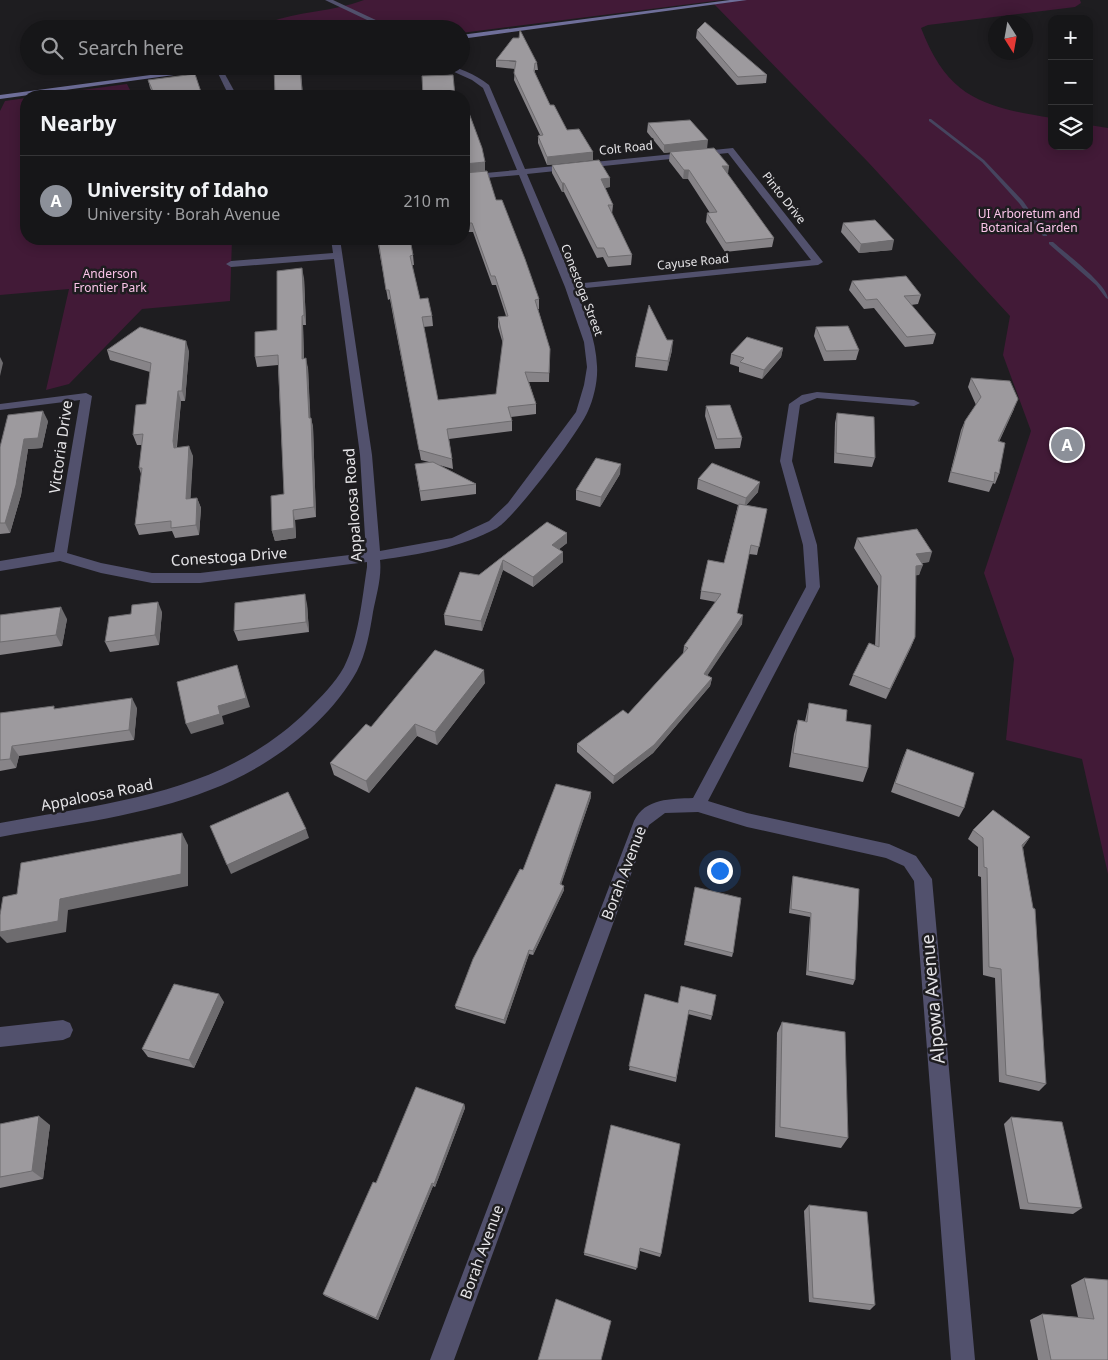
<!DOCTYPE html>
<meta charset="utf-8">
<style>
:root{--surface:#161618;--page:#1f1f21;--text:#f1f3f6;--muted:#9e9fa2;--line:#353537;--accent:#8c9099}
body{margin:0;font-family:"Noto Sans",sans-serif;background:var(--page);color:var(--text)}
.controls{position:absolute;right:15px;top:15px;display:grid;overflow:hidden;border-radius:10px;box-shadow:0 2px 12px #0003}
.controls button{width:45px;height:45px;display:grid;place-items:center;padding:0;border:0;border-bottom:1px solid var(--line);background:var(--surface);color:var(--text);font:25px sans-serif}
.compass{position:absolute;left:988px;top:15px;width:45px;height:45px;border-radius:50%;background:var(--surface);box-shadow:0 2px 12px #0003;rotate:169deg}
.you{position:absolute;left:719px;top:870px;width:18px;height:18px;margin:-12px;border:4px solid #fff;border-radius:50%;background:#1a73e8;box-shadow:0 0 0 8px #1a73e833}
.badge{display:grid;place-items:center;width:32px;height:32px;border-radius:50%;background:var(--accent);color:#fff;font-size:16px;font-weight:700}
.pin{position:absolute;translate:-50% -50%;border:2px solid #fff;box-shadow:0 1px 5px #0006}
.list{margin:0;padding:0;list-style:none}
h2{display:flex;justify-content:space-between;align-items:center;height:65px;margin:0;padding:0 20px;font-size:21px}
h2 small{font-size:16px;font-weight:400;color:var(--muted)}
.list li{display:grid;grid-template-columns:32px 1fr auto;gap:15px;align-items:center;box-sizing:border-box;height:90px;padding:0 20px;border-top:1px solid var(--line)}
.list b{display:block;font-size:19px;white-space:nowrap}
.list p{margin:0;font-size:16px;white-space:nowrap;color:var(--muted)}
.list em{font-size:16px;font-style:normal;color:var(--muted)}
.icon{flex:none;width:28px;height:28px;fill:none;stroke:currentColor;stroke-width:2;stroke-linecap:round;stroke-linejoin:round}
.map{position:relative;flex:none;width:1108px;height:1360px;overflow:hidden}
.search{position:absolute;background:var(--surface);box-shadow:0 2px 12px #0003;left:20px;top:20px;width:450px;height:55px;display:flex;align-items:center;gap:12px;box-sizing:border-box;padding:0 18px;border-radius:28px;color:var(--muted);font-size:19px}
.panel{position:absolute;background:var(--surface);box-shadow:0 2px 12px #0003;left:20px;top:90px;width:450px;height:155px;border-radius:20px}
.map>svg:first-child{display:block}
.green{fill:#421a37}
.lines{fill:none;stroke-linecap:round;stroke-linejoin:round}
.stream{fill:#46455f;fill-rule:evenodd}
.street{fill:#52516d;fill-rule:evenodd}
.secondary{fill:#6f6f9a;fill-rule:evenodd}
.wall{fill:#878488}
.shaded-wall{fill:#6e6c6f}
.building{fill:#9d9a9e;stroke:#6e6c6f}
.labels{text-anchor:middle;stroke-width:5;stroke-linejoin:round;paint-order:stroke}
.far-street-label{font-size:12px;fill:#e6e5e8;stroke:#1e1d20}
.far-park-label{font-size:12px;fill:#fac4e8;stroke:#1e1d20}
.street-label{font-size:15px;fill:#e6e5e8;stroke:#1e1d20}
.near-street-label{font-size:18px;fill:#e6e5e8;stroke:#1e1d20}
</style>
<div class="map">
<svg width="1108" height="1360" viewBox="0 0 1108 1360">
<rect width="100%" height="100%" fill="#1e1d20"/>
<g class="green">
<path d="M 364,0 L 722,0 L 461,33 L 461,29 L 269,29 L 267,23 C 299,11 332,12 364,0 Z"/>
<path d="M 744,0 L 1080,0 L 1081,3 L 1075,7 L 928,25 L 921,28 C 948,98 983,107 1052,118 L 1052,146 L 1089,146 L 1089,125 L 1108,128 L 1108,874 L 1082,759 L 1006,740 L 1014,659 L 984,573 L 1031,431 L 1003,355 L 1010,316 L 868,162 L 714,4 Z"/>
<polygon points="127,84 133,96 37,96"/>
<polygon points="26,98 26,239 232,239 230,301 142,309 69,384 46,390 69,289 0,295 0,111 5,101"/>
</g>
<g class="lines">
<g class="stream">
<polygon points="929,119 931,119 984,160 1023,201 1047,235 1047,236 1043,236 1019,203 982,162 929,121"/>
<path d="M 1049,242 L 1053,242 C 1064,252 1108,285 1108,299 L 1106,298 L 1096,285 L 1049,244 Z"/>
</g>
<g class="street">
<polygon points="325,0 333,0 395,29 386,29"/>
<path d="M 441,66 C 458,66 475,74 489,85 L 525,169 L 733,148 L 823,262 L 818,265 L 576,289 C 585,314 596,339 597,366 C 598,380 594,398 588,411 C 580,431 515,517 497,528 C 461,548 420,554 380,560 C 382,577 376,596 373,612 C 370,631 366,654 357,671 C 327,725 268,768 210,790 C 144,816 70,824 0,837 L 0,823 C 111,802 223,794 308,710 C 321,697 335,683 344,667 C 359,637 362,599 367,567 L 367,562 L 200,583 L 152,583 L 101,573 L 60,561 L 0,571 L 0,561 L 54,552 L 80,400 L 0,410 L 0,404 L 86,393 L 92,396 L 67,553 L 101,563 L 152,573 L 200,573 L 366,553 L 360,455 L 334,259 L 231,267 L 226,264 L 231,261 L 333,253 L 331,239 L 340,239 L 372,455 L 380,551 L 452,538 L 489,521 L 508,503 L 576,412 L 584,385 L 587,367 L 584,342 L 565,287 L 519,175 L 464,180 L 464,175 L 517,170 L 483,88 L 472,80 ZM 728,153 L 811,260 L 574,284 L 527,174 Z"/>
<polygon points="215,67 221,67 237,96 229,96"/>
<path d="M 817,392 L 914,400 L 920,403 L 914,406 L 817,398 L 800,405 L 792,461 L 817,545 L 820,587 L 708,801 L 747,813 L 889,844 L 916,856 L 932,879 L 975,1360 L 951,1360 L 914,881 L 904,866 L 886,858 L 747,827 L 698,812 L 665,813 L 649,825 L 454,1360 L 430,1360 L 634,821 C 645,798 671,799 693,798 L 806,587 L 803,545 L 780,461 L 789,404 L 802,395 Z"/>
<polygon points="63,1020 70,1023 73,1030 70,1037 63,1040 0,1047 0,1027"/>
</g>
<g class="secondary">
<polygon points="730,0 747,0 461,39 461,35"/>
<polygon points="218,66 239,66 0,99 0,95"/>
</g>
</g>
<g class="wall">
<polygon points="697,30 767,75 766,83 737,85 696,38"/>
<polygon points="496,60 537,63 538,70 535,70 535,73 550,105 567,130 593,160 547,165 538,143 538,136 540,135 514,80 515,69 496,67"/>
<polygon points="148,80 213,96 154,96 150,88"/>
<polygon points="464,113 496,200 539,299 539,309 538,309 550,349 549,382 529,382 536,404 536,414 511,417 512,421 512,431 449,439 452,459 453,469 439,465 476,484 476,494 421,501 415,464 429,462 421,460 394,321 390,299 388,300 377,239 413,255 414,265 412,265 420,299 432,316 433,326 423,327 438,400 496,394 503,344 498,327 498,317 506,316 496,285 492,285 473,232 468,232 464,217"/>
<polygon points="648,123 707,149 729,166 727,174 774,238 772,247 725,252 706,222 707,213 710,213 688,179 683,179 669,161 670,152 664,153 647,132"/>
<polygon points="552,165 610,178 610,187 605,188 613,205 612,214 632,255 631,265 608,267 603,257 597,258 564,192 562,192 552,173"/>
<polygon points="843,223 892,250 859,253 841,232"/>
<polygon points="266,239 297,239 298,241 275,243 274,240 266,241"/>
<polygon points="304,278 306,325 303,325 304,359 308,368 310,418 311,418 313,427 316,517 295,520 296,538 275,541 272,531 284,494 278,365 257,367 255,357 277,330"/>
<polygon points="852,281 921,295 918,304 911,305 936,334 933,344 905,347 874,308 864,309 849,290"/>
<polygon points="816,327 859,350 856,360 824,361 814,336"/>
<polygon points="783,348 781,357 762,379 739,372 739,367 730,364 731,354"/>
<polygon points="107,350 189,351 185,401 181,401 177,447 193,456 190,499 197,498 201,508 199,535 175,538 172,531 139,535 135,525 141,474 139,468 142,445 137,445 133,435 146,404 150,372 110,360"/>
<polygon points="672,350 667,371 635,367 636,357"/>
<polygon points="971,378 1014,409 999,442 999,474 995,484 993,483 989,492 948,482 961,430 965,421 976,405 968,387"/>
<polygon points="706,406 742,438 740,448 715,449 705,416"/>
<polygon points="837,413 875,458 872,467 834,463 835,423"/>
<polygon points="48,421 42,448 28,449 21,495 10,533 0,534 0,447"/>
<polygon points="620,474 600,507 576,500 576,490"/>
<polygon points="698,479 758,492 746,505 767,509 757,555 749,554 737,613 742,624 707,675 712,678 710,686 653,753 613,784 577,752 577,744 628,714 683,654 684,646 716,602 700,599 701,591 724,563 738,505 697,489"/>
<polygon points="547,522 567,533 567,543 559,549 563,552 563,562 533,587 503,570 482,631 445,625 444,615 479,575"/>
<polygon points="857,538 929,562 922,563 919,575 915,575 915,637 911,647 886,699 849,685 853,675 875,646 878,586 854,548"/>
<polygon points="307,604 309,632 238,641 234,631"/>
<polygon points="162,612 159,645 110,652 105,642 131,614"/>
<polygon points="0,615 67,619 62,646 0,655"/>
<polygon points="485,683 437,745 417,736 369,793 334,775 330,763 371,727"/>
<polygon points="809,703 846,721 868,768 863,782 789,767 794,734 798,720 805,721"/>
<polygon points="137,708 134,740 19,756 16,768 0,771 0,713 56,709"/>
<polygon points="907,749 964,808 959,817 891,792 903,758"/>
<polygon points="591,797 561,884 564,890 533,955 529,954 505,1024 456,1009 455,1006 523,870"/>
<polygon points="973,830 1030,837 1023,847 1046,1084 1039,1091 999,1082 995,978 983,975 981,877 978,876 978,847 968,839"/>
<polygon points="793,876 855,980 853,985 806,975 810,917 789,913 792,881"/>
<polygon points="695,887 733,953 732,957 684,945"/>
<polygon points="645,994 712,1016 711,1020 688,1014 676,1082 629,1070"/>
<polygon points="224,1002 194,1068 148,1057 142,1049"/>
<polygon points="782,1022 848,1138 841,1148 775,1137 777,1033"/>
<polygon points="464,1104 465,1108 435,1187 433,1186 378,1320 325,1296 323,1294 376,1183"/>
<polygon points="1011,1117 1082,1208 1073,1214 1020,1209 1004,1124"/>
<polygon points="0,1124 50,1125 43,1179 0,1188"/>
<polygon points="611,1125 661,1254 660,1257 640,1251 636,1270 584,1255"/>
<polygon points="809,1205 875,1305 870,1310 809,1302 804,1211"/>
<polygon points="1084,1278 1108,1360 1038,1360 1030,1320 1042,1314 1078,1317 1071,1285"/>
</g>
<g class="shaded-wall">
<polygon points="300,66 301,71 303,96 297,96"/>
<polygon points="708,140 707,149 664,153 664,145"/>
<polygon points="593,152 593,160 547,165 547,157"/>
<polygon points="485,162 485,171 464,173 464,164"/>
<polygon points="722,166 729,166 728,174 721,175"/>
<polygon points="684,170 689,170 688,179 683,179"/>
<polygon points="610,178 610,187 601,188 601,179"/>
<rect x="562" y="183" width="2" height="9"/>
<polygon points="894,240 892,250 859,253 861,244"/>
<polygon points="302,268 304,278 306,325 304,315"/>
<polygon points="302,316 303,325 304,368 302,359"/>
<polygon points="673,340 672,350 667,371 668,361"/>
<polygon points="186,341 189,351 185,401 182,391"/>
<polygon points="783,348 781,357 762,379 764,370"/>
<polygon points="0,357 3,363 0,376"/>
<polygon points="306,358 308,368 311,428 309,418"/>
<polygon points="178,391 181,401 176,451 174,448 173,441"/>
<polygon points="1018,399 1014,409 994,451 998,441"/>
<polygon points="43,411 48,421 42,448 28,449 21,495 10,533 5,523 24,439"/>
<polygon points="311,418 313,427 316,517 314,507"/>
<polygon points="189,446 193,456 190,509 186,499"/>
<polygon points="621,464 620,474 600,507 601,497"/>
<polygon points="760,482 758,492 744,508 746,498"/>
<polygon points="197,498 201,508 199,535 196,525"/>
<polygon points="293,510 295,520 296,538 275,541 272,531"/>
<polygon points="567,533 567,543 552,555 552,545"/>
<polygon points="563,552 563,562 533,587 533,577"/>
<polygon points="932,552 929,562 912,564 916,554"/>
<polygon points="503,560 503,570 482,631 481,621"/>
<polygon points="923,565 919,575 912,576 916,566"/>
<polygon points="305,594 307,604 309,632 306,622"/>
<polygon points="158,602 162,612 159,645 155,635"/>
<polygon points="61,607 67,619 62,646 56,635"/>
<polygon points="743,615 742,624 703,682 704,674"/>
<polygon points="915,637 911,647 886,699 890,689"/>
<polygon points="237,665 250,707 222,716 224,724 191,734 186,724 218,706"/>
<polygon points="484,670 485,683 437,745 435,732"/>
<polygon points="712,678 710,686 653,753 613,784 614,776"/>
<polygon points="132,698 137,708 134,740 129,730"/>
<polygon points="415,724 417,736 369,793 366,781"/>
<polygon points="12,746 19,756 16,768 10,759"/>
<polygon points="591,792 591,797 560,888 560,884"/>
<polygon points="306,829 309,838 231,874 227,865"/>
<polygon points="182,833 188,845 188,886 68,910 66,932 7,943 0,936 0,932"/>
<polygon points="1030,837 1024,846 1016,854 1022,845"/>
<polygon points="564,886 564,890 533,955 533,951"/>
<polygon points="529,950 529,954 505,1024 504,1020"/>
<polygon points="219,994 224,1002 194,1068 189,1060"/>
<polygon points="464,1104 465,1108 435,1187 434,1184"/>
<polygon points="39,1116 50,1125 43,1179 32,1171"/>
<polygon points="432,1183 433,1186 378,1320 376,1318"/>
</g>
<g class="building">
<polygon points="705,22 767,75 738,77 697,30"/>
<polygon points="520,30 537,63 535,63 534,71 550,105 554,105 567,130 579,129 593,152 547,157 538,136 543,135 514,73 516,61 496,60 513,38 519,38"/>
<polygon points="274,66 300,66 302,91 297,96 275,96"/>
<polygon points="195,74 201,92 210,91 213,96 155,96 148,80"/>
<polygon points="453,75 455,96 423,96 422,76"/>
<polygon points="464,113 469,113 482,148 485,162 464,164"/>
<polygon points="690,120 708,140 664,145 648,123"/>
<polygon points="714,148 729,166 722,166 774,238 726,243 707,213 717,212 689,170 684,170 670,152"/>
<polygon points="599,160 610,178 601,179 613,205 608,205 632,255 608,257 604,248 597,248 564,183 562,183 552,165"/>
<polygon points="487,171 496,200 502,200 525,259 539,299 535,300 550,349 549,373 525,372 536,404 508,407 512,421 447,429 452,459 419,450 393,311 389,290 386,290 378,239 410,239 413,255 410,256 420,299 428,298 432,316 422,317 438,400 496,394 503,339 498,317 508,316 495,276 491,276 472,223 467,223 464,210 464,173"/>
<polygon points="875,220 894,240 861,244 843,223"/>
<polygon points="302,268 304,315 302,316 302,359 306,358 309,418 311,418 314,507 293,510 294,528 272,531 271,496 284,494 278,355 255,357 255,332 277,330 277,271"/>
<polygon points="906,276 921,295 904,296 936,334 907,337 877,299 866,300 852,281"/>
<polygon points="649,305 667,340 673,340 668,361 636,357"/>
<polygon points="848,326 859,350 826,351 816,327"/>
<polygon points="140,327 186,341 182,391 178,391 173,441 174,448 189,446 186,499 197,498 196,525 171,528 171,521 135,525 142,468 139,468 143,434 133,435 136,405 146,404 151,363 107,350"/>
<polygon points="747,337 783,348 764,370 740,362 744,358 731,354"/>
<polygon points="971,378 1010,381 1018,399 998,441 1005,443 999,474 995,472 994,482 951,472 965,421 981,397"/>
<polygon points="730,405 742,438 717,439 706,406"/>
<polygon points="43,411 38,438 24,439 16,485 5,523 0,523 0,447 8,415"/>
<polygon points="837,413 874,417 875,458 836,453"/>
<polygon points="596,458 621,464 601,497 576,490"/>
<polygon points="433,462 476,484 420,491 415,464"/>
<polygon points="712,463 760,482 746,498 698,479"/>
<polygon points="739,504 767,509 759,547 751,545 737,613 743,615 704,674 712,678 654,745 614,776 577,744 623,710 628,714 688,648 684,646 721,594 701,591 708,560 724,563"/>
<polygon points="547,522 567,533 552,545 563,552 533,577 503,560 481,621 444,615 460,572 479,575"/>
<polygon points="917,529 932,552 916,554 923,565 916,566 915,637 890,689 853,675 869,643 879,647 881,576 857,538"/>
<polygon points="305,594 306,622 234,631 235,603"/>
<polygon points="158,602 155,635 105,642 109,617 131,614 132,605"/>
<polygon points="61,607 56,635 0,642 0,615"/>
<polygon points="435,650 484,670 435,732 415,724 366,781 330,763 366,724 371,727"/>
<polygon points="237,665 246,698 218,706 220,714 186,724 177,682"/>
<polygon points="132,698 129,730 12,746 10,759 0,760 0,713 54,706 54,709"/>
<polygon points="809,703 847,710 846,721 871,725 868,768 793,753 798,720 807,722"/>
<polygon points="907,749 974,773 964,808 895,783"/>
<polygon points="556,784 591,792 560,884 564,886 533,951 529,950 504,1020 455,1006 473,959 520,869 523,870"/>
<polygon points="288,792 306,829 227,865 210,826"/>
<polygon points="993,810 1030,837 1022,845 1033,908 1035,909 1046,1084 1006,1075 1001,969 989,967 987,868 984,867 983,838 973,830"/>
<polygon points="182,833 181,874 60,899 58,921 0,932 0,915 3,897 17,894 21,863"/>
<polygon points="793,876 859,889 855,980 808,971 811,913 791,909"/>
<polygon points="695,887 741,898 733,953 685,941"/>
<polygon points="174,984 219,994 189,1060 142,1049"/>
<polygon points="681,986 716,995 712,1016 689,1010 676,1078 629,1066 645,994 678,1003"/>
<polygon points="782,1022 845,1032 848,1138 780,1127"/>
<polygon points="416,1087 464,1104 434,1184 432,1183 376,1318 323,1294 373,1182 376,1183"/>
<polygon points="39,1116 32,1171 0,1177 0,1124"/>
<polygon points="1011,1117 1062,1122 1082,1208 1028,1203"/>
<polygon points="611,1125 680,1144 661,1254 640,1248 637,1268 584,1253"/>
<polygon points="809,1205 867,1212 875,1305 813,1298"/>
<polygon points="1084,1278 1108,1280 1108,1360 1051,1360 1042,1314 1094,1319"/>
<polygon points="556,1299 611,1321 601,1360 538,1360"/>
</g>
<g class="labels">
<g class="far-street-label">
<text transform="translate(626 148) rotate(-6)" y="4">Colt Road</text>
<text transform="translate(784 198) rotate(52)" y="4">Pinto Drive</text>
<text transform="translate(693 262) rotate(-6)" y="4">Cayuse Road</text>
<text transform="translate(582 290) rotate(69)" y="4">Conestoga Street</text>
</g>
<g class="far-park-label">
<text x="1029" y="218">UI Arboretum and<tspan x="1029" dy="14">Botanical Garden</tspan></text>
<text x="110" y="278">Anderson<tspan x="110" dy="14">Frontier Park</tspan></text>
</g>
<g class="street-label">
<text transform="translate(61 447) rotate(-82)" y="5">Victoria Drive</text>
<text transform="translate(353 505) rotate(-94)" y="5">Appaloosa Road</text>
<text transform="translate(229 557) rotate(-4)" y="5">Conestoga Drive</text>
<text transform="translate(97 795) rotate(-11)" y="5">Appaloosa Road</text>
<text transform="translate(624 873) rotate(-69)" y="5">Borah Avenue</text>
<text transform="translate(482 1252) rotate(-70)" y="5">Borah Avenue</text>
</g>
<g class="near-street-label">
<text transform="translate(933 999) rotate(-95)" y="6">Alpowa Avenue</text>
</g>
</g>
</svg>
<div class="controls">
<button>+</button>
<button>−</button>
<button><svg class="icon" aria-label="layers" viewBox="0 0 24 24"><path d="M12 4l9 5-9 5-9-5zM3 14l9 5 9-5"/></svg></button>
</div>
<svg class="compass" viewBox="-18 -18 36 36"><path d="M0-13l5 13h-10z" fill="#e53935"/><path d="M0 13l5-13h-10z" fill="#9e9fa2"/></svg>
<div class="you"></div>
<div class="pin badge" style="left:1067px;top:445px">A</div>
<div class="search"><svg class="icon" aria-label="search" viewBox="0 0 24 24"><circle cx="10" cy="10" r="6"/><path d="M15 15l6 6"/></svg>Search here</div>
<section class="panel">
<h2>Nearby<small></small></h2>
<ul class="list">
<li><span class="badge">A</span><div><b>University of Idaho</b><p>University · Borah Avenue</p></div><em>210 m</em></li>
</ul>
</section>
</div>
